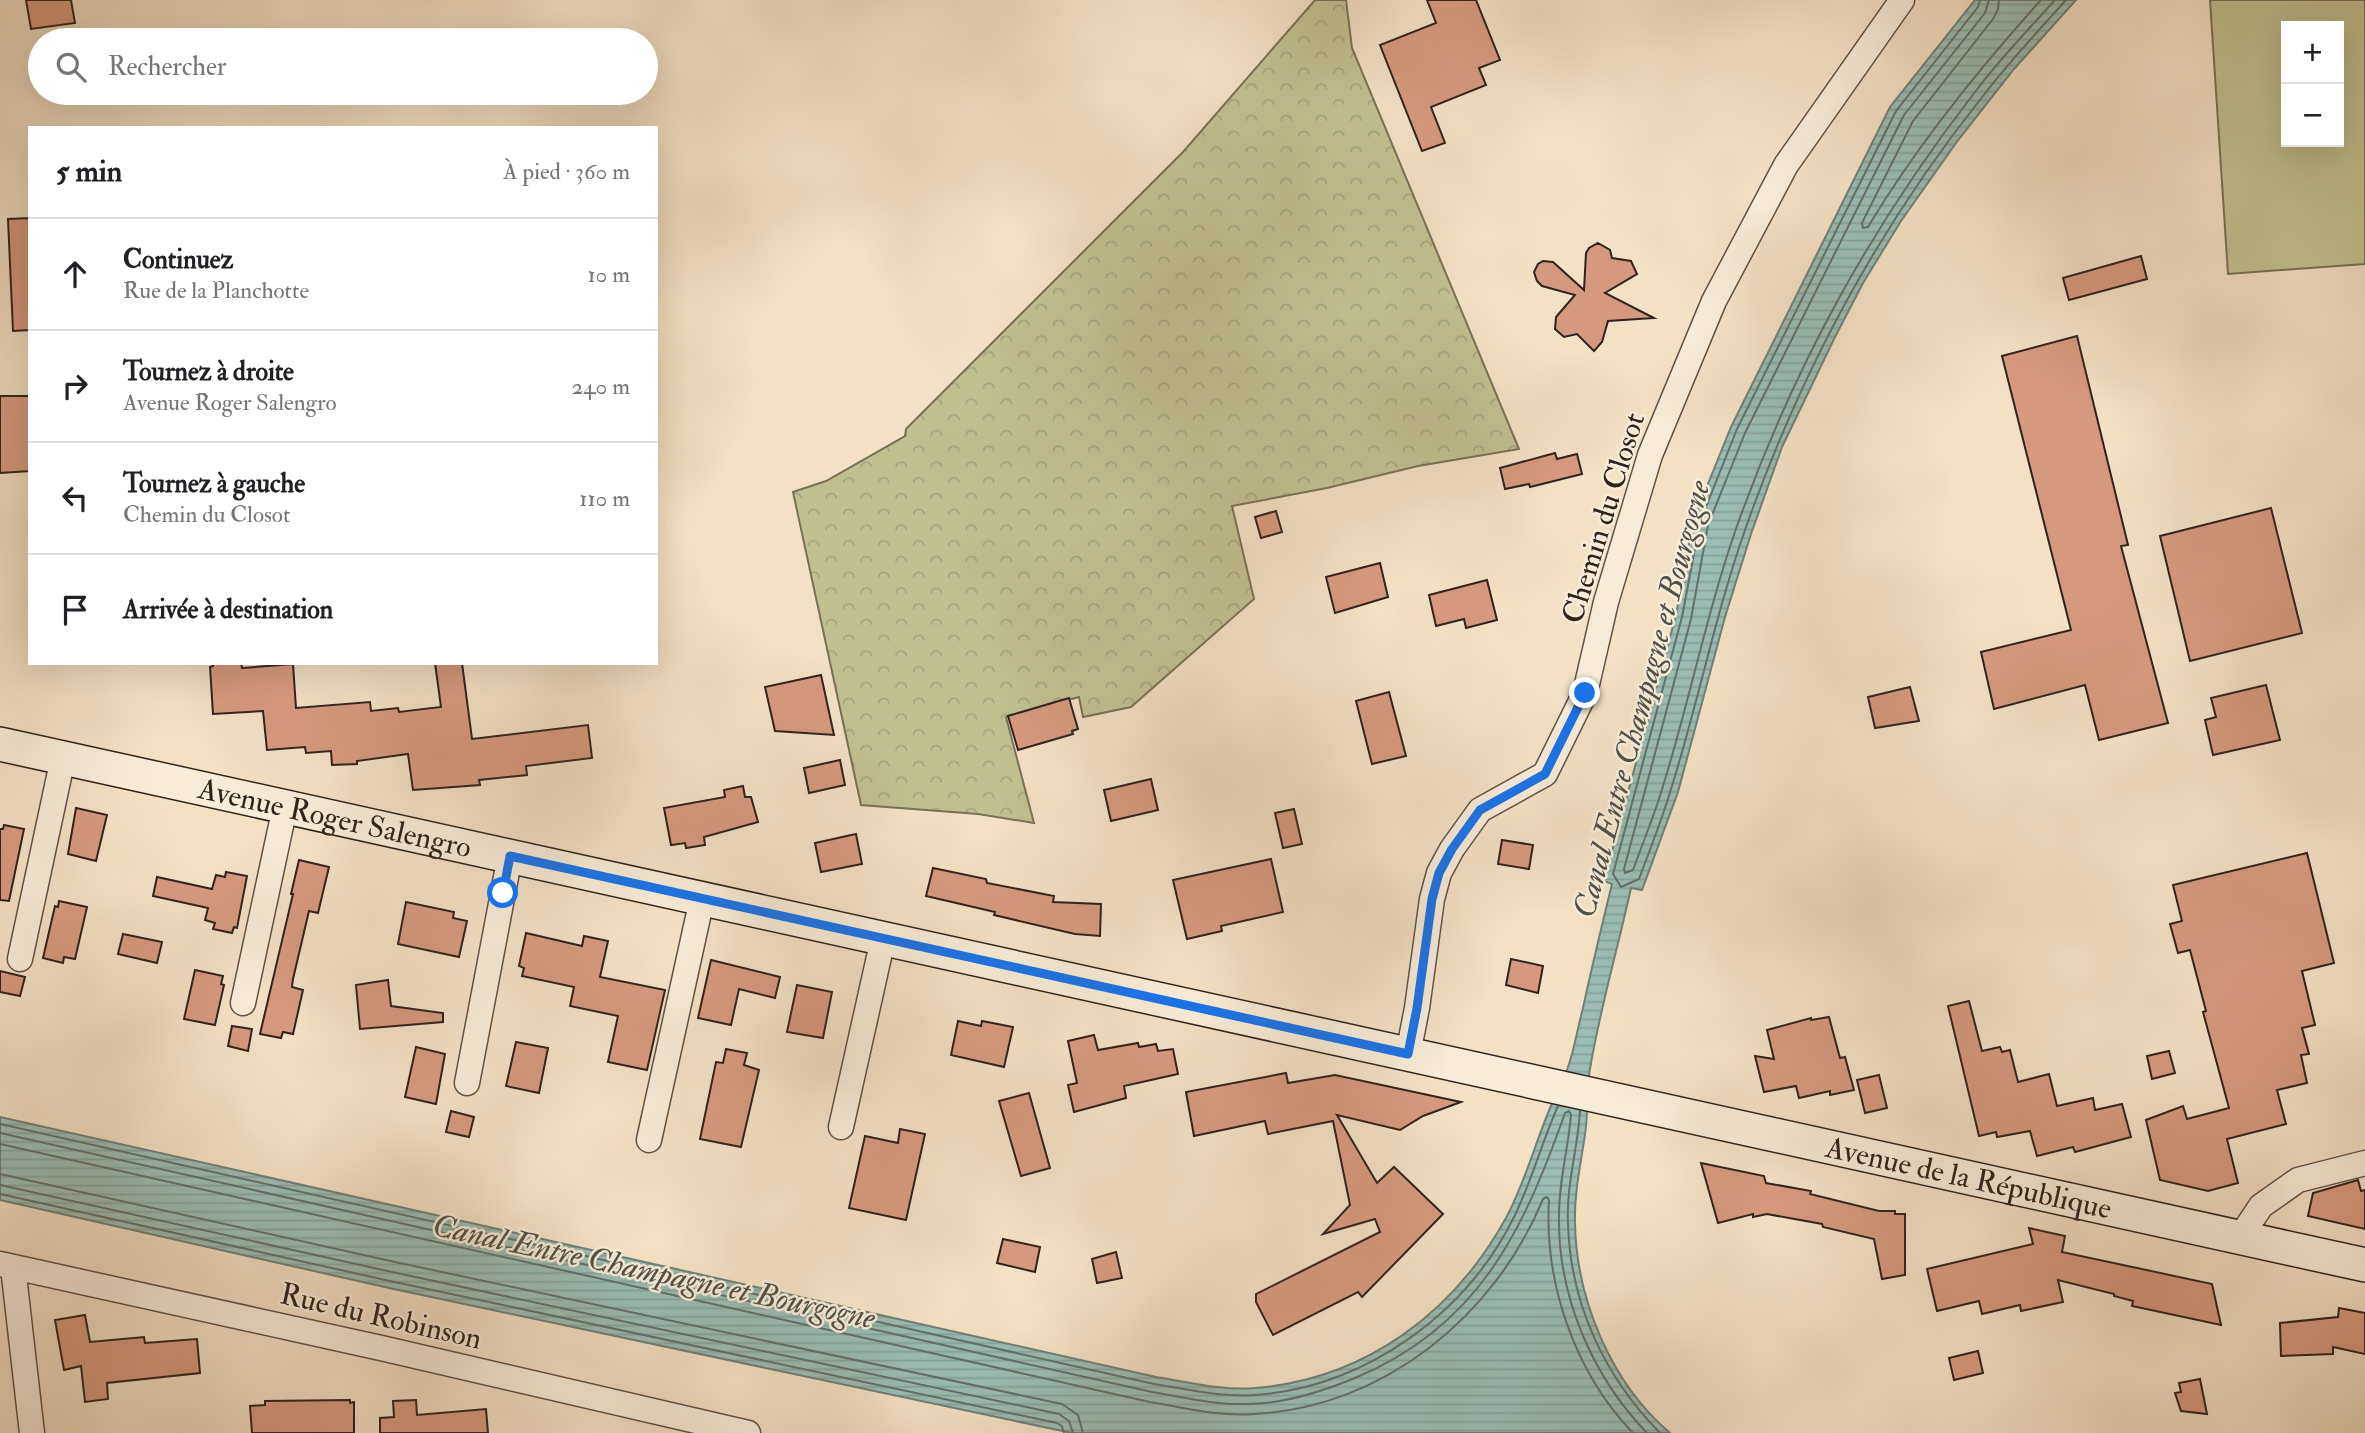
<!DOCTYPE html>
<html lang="fr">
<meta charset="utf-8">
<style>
:root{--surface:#fff;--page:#f6f6f6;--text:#202124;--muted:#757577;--line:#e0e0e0}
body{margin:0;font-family:"IM FELL Double Pica",serif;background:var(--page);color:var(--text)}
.controls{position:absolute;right:21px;top:21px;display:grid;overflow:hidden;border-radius:0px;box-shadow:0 7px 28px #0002}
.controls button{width:63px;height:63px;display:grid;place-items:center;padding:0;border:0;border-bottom:2px solid var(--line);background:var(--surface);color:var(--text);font:35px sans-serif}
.stop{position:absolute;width:21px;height:21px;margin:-16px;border:5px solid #1a73e8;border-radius:50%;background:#fff}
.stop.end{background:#1a73e8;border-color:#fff;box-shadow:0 2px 7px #0008}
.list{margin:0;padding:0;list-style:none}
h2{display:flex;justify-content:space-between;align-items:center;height:91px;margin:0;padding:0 28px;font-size:30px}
h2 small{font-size:23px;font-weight:400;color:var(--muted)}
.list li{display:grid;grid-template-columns:46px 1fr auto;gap:21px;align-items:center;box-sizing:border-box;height:112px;padding:0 28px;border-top:2px solid var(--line)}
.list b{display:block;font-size:26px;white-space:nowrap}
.list p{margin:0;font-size:23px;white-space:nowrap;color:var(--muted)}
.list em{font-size:23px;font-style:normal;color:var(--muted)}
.icon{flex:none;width:38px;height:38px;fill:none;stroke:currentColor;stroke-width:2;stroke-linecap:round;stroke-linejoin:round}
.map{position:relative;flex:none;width:2365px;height:1433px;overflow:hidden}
.search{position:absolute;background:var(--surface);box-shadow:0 7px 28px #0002;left:28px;top:28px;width:630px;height:77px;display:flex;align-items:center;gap:18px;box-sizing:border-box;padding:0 24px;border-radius:38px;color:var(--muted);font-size:26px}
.panel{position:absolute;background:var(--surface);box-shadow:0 7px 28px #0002;left:28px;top:126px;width:630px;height:539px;border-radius:0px}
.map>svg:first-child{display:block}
.forest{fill:url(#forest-crowns);stroke:#787256;stroke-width:2}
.pitch{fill:#c1c190;stroke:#787256;stroke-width:2;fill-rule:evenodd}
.water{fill:url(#water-rules);stroke:#707f78;stroke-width:2}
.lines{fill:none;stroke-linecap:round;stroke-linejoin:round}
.shore{stroke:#657069;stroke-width:2}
.building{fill:#d7997d;stroke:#2f231d;stroke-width:2}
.street-casing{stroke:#605247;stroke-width:27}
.secondary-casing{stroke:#2f231d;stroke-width:36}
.street{stroke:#f7ecd9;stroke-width:24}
.secondary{stroke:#f7ecd9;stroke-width:33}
.route{stroke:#1a73e8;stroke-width:9}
.labels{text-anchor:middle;stroke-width:5;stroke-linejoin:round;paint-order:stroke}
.street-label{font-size:30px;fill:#2f231d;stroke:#f7ecd9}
.water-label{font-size:32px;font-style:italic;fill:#4f514b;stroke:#f7ecd9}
</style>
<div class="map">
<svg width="2365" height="1433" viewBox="0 0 2365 1433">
<defs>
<pattern id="forest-crowns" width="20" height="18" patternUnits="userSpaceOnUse" patternTransform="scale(1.75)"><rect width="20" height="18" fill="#c1c190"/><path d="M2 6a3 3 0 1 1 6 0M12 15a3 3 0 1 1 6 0" fill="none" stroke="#a6a67c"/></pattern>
<pattern id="water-rules" width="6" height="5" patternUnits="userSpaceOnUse" patternTransform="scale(1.75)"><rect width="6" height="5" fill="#9bbdb5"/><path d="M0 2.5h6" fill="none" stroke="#86a29b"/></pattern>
</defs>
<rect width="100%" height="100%" fill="#f3e1c4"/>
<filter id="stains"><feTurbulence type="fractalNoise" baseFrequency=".00286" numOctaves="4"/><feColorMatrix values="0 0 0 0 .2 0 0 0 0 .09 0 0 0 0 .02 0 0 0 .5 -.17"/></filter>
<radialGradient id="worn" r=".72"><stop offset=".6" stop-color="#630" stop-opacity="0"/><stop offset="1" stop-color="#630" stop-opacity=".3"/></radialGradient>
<polygon class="forest" points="1315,0 1346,0 1352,48 1519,449 1418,466 1327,488 1232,506 1254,599 1131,707 1083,717 1079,697 1006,717 1034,823 978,814 861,805 793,492 826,481 905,436 906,429 1183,152"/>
<path class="pitch" d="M 2210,0 L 2365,0 L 2365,264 L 2228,274 ZM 2286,26 L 2339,26 L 2339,142 L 2286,142 Z"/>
<path class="water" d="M 1975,0 L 2076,0 L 2014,69 L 1956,143 L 1901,221 L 1863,283 L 1834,339 L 1782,447 L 1751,534 L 1725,617 L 1678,792 L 1642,890 L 1631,888 C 1618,948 1600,1008 1590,1069 C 1586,1088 1588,1108 1586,1127 C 1582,1159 1574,1190 1575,1222 C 1576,1299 1611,1383 1670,1433 L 1072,1433 L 389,1288 L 0,1200 L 0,1117 L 1156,1377 C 1188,1382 1222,1391 1255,1388 C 1366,1379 1455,1312 1507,1216 C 1525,1182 1535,1144 1550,1108 C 1556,1093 1565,1079 1569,1064 C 1575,1046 1578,1026 1583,1008 C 1592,966 1602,925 1612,884 L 1604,881 L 1676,615 L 1693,521 L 1731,427 L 1890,107 Z"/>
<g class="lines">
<g class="shore">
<path d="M 1980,0 L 1978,7 L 1896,111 L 1737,429 L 1700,522 L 1682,617 L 1613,874 L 1621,887 L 1639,879 C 1650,849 1662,820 1671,789 C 1698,704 1715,615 1745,530 C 1800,373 1879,226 1983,96 C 2009,62 2038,31 2066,0"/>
<path d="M 1989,0 L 1985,13 L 1904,115 L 1745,433 L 1708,525 L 1691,619 L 1624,869 L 1625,873 L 1633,870 C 1643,842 1655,814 1663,786 C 1690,700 1707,611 1737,526 C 1794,366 1871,226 1975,92 C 1999,60 2028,30 2055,0"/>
<path d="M 1999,0 L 1998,9 L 1993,19 L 1913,121 L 1862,223 L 1863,228 L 1868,227 C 1917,145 1977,71 2041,0"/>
<path d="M 1580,1111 C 1578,1148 1566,1185 1568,1223 C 1570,1303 1604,1376 1660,1433"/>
<path d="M 0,1124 L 1154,1384 C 1187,1389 1221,1398 1255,1395 C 1365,1387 1467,1314 1515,1215 C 1532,1180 1542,1142 1558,1106"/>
<path d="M 0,1133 L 1152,1392 C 1183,1397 1215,1405 1247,1404 C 1284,1404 1321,1392 1355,1378 C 1478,1327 1523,1232 1565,1113 L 1569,1111 L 1571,1115 C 1568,1150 1558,1185 1559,1221 C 1559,1299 1593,1377 1647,1433"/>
<path d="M 0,1144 L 1150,1402 C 1185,1408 1220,1417 1255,1414 C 1384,1407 1495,1316 1543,1199 L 1547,1197 L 1549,1200 C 1544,1283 1575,1373 1633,1433"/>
<polyline points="0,1174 395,1262 1062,1404 1078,1415 1083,1433"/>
<polyline points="0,1185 392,1272 1059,1414 1069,1421 1073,1433"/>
<polyline points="0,1194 390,1281 1057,1423 1062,1426 1064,1433"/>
</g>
</g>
<g class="building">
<polygon points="26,0 71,0 75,23 31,29"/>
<polygon points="1427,0 1476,0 1500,60 1479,68 1486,85 1431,107 1445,143 1422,151 1380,45 1436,23"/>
<polygon points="30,218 30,330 13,331 8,219"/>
<polygon points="1598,243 1610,250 1612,258 1631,261 1637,274 1605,293 1654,318 1608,321 1602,342 1594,351 1577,334 1564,337 1555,329 1556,317 1575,295 1542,286 1537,281 1534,272 1538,264 1543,261 1553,262 1584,290 1586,253 1589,248"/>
<polygon points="2141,256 2147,279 2069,300 2063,278"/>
<polygon points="2077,336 2128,545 2121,546 2168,723 2099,740 2085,685 1994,709 1981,652 2071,630 2002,356"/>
<polygon points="0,396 30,396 30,471 0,473"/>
<polygon points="1555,453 1557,459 1577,454 1582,474 1530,487 1529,484 1505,489 1500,468"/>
<polygon points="2271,508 2302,633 2190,661 2160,536"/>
<polygon points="1276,511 1282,532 1261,538 1255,517"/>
<polygon points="1380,563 1388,597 1335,613 1326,577"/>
<polygon points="1487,580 1497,620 1466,628 1464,619 1436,626 1429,595"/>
<polygon points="213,663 241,663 242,668 293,664 296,708 370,702 371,711 398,708 399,712 441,707 435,663 462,663 472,739 588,725 592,758 526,766 527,775 479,780 480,785 413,790 408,754 357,761 357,764 332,765 331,751 306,753 305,747 267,750 263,711 213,714 210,667 213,666"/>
<polygon points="821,675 834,735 775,731 765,687"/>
<polygon points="2266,685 2280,740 2213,755 2205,720 2216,717 2211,698"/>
<polygon points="1910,687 1919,721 1875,728 1868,697"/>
<polygon points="1389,692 1406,756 1372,764 1356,701"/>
<polygon points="1069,698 1078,729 1072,731 1073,734 1018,750 1008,716"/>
<polygon points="840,760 845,785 809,793 804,768"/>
<polygon points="1151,779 1158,810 1111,821 1104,790"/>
<polygon points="743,786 745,797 751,797 758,822 704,837 705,845 686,848 685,843 671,845 664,808 725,797 724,790"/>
<polygon points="76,808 107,815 96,861 68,854"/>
<polygon points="1294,809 1302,844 1283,848 1275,813"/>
<polygon points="4,825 24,829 9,901 0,900 0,829 3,829"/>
<polygon points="856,834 862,864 821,872 815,843"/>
<polygon points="1502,840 1533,845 1529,869 1498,864"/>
<polygon points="2307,853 2334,963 2302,971 2315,1025 2302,1028 2309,1054 2301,1055 2307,1083 2277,1090 2286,1124 2227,1139 2238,1183 2208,1191 2160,1180 2146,1120 2183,1106 2187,1119 2229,1108 2203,1012 2206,1011 2190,950 2178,953 2170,924 2182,921 2173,885"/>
<polygon points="1271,859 1283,912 1221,926 1222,931 1187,939 1173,880"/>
<polygon points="299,860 329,867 318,913 309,911 293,979 292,987 303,990 293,1034 283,1032 281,1038 260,1034 293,894 291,894"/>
<polygon points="933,868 986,879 987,883 1054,896 1053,902 1101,904 1100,936 1075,934 994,915 995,912 926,896"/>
<polygon points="226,872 247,876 237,928 234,927 232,933 213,929 215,923 205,920 208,908 153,896 157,877 212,889 216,875 225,877"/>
<polygon points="59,901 87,907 75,959 64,957 63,963 43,958 55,906 58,907"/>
<polygon points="406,902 454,912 453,918 467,921 459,957 398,944"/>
<polygon points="526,933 582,946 584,936 608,941 600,977 665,990 647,1070 608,1062 618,1016 570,1006 574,987 522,976 524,968 519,966"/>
<polygon points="123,934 162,942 157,963 118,954"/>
<polygon points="1511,959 1543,966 1538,993 1506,985"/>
<polygon points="711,960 780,977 775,998 739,989 731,1025 698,1018"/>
<polygon points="195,970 223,976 221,984 224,985 215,1025 184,1019"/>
<polygon points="0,971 25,977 20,996 0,992"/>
<polygon points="388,980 391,1006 443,1013 443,1022 360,1029 356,985"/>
<polygon points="797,985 832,992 823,1038 787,1032"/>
<polygon points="1969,1001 1982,1051 2000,1047 2002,1052 2010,1050 2018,1082 2049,1074 2057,1106 2093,1098 2095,1110 2122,1104 2131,1137 2075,1152 2073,1147 2037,1156 2030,1131 1997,1137 1996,1132 1979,1136 1948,1006"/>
<polygon points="1829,1017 1840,1058 1845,1057 1854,1090 1830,1095 1830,1091 1799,1098 1796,1086 1764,1092 1755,1056 1774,1059 1767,1030 1811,1018 1811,1020"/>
<polygon points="958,1021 981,1026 982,1021 1013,1027 1004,1067 951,1055"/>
<polygon points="232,1026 252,1029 248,1051 228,1046"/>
<polygon points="1094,1035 1098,1050 1138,1043 1139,1047 1156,1044 1158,1051 1173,1049 1178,1074 1124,1086 1126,1098 1074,1112 1068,1085 1077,1083 1068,1041"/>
<polygon points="516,1042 548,1048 539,1093 506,1086"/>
<polygon points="416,1047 445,1054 436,1104 405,1097"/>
<polygon points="726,1049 747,1053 744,1065 759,1070 741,1147 700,1139 716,1062 723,1063"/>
<polygon points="2169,1051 2175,1073 2152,1079 2147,1056"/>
<polygon points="1286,1073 1288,1083 1335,1075 1461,1102 1423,1116 1400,1130 1337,1115 1377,1183 1394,1167 1443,1214 1362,1297 1358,1292 1273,1335 1256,1302 1256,1294 1380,1232 1375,1219 1323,1234 1350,1205 1333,1121 1268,1134 1265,1121 1194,1136 1186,1092"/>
<polygon points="1879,1075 1887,1108 1865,1113 1857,1080"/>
<polygon points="1029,1093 1050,1168 1021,1176 999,1101"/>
<polygon points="451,1111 474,1117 469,1137 446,1132"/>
<polygon points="900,1129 925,1134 906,1220 849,1208 865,1136 898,1143"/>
<polygon points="1701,1163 1764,1176 1766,1183 1811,1191 1810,1194 1879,1211 1895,1211 1895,1214 1905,1214 1905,1275 1882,1279 1874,1239 1823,1227 1822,1224 1767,1214 1753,1217 1753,1214 1718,1223"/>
<polygon points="2358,1180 2361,1191 2365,1190 2365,1229 2308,1216 2313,1193"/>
<polygon points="2029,1228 2065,1236 2062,1252 2212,1284 2221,1325 2132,1306 2133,1301 2114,1296 2114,1294 2058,1280 2063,1302 2021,1311 2020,1305 1982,1314 1979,1301 1937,1311 1927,1269 2033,1244"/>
<polygon points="1003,1239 1040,1247 1035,1272 997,1263"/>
<polygon points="1116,1252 1122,1278 1097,1283 1092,1259"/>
<polygon points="2339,1308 2365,1313 2365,1354 2333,1347 2333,1354 2281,1356 2280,1323 2338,1317"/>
<polygon points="85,1315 90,1342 144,1337 145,1343 197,1339 200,1373 107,1383 108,1399 85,1402 81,1366 64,1370 55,1320"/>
<polygon points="1978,1351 1983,1373 1954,1380 1949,1358"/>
<polygon points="2200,1379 2207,1414 2181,1411 2175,1393 2181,1392 2179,1383"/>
<polygon points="350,1400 350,1403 354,1402 354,1433 252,1433 250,1406 265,1405 265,1401"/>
<polygon points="416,1400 417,1415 486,1409 488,1433 380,1433 380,1418 394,1417 393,1401"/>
</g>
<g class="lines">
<defs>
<g id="street">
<polyline points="20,959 63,758"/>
<polyline points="243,1003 285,807"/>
<polyline points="1408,1054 1417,1008 1432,899 1439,873 1452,849 1480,810 1545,774 1585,693 1606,602 1650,455 1714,301 1786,165 1902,0"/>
<polyline points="467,1083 510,856"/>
<polyline points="841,1127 883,939"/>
<polyline points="649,1140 702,899"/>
<polyline points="2241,1236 2261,1206 2298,1180 2365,1163"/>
<polyline points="0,1264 381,1348 748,1433"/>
<polyline points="13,1267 32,1433"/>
</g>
<g id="secondary">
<path id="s1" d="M 0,744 L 2365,1265"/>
</g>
</defs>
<use href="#street" class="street-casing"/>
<use href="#secondary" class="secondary-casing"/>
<use href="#street" class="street"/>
<use href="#secondary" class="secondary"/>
</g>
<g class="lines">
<polyline class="route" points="503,893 510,856 1408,1054 1417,1008 1432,899 1439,873 1452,849 1480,810 1545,774 1585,693"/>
</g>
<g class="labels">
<g class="street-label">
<text transform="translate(1603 518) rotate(-73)" y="10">Chemin du Closot</text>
<text dy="10" stroke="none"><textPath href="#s1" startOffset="343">Avenue Roger Salengro</textPath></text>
<text dy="10" stroke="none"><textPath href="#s1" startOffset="2016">Avenue de la République</textPath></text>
<text transform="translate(381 1316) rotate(13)" y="10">Rue du Robinson</text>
</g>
<g class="water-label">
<text transform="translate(1641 699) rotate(-75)" y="11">Canal Entre Champagne et Bourgogne</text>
<text transform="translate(654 1271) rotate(12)" y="11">Canal Entre Champagne et Bourgogne</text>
</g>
</g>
<rect width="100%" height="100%" filter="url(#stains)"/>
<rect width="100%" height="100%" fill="url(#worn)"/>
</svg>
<div class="controls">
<button>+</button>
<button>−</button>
</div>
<div class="stop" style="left:503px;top:893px"></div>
<div class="stop end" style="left:1585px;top:693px"></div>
<div class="search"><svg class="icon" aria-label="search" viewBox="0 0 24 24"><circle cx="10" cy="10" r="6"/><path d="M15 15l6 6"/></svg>Rechercher</div>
<section class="panel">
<h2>5 min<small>À pied · 360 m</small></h2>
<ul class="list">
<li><svg class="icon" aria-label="ahead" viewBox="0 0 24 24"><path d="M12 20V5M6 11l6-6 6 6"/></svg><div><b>Continuez</b><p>Rue de la Planchotte</p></div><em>10 m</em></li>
<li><svg class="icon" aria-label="right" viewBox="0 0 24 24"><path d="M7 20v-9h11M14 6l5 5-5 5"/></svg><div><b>Tournez à droite</b><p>Avenue Roger Salengro</p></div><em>240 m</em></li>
<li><svg class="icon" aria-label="left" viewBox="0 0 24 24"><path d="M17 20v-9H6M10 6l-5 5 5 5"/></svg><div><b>Tournez à gauche</b><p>Chemin du Closot</p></div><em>110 m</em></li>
<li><svg class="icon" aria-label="arrive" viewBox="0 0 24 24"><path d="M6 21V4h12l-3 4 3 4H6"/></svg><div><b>Arrivée à destination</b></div></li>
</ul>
</section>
</div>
